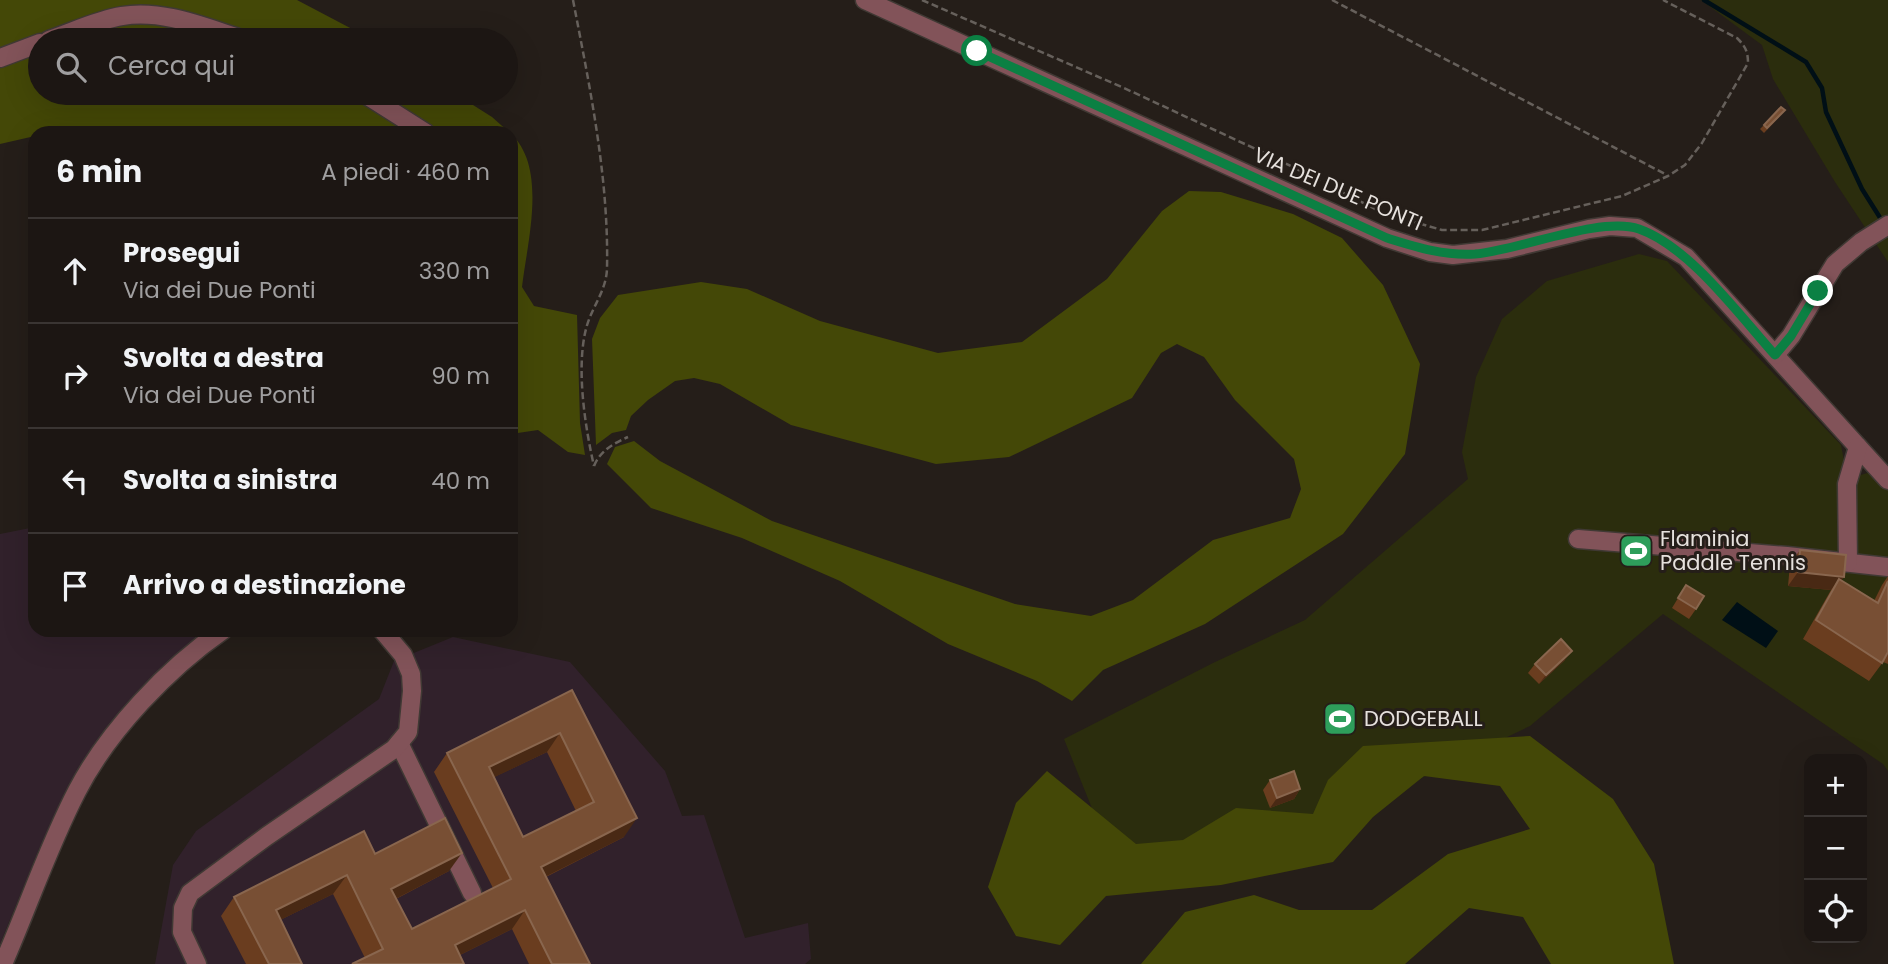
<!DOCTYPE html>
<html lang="it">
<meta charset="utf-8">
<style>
:root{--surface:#1c1613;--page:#251f1c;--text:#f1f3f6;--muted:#a09fa0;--line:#3a3533}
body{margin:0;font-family:Poppins,sans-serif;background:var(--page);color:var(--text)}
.controls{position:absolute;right:21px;bottom:21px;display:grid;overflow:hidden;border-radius:14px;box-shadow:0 7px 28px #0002}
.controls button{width:63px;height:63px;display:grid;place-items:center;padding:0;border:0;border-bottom:2px solid var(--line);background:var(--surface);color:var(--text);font:35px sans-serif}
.stop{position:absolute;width:21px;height:21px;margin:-16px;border:5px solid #0b8043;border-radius:50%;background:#fff}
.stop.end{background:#0b8043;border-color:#fff;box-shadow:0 2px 7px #0008}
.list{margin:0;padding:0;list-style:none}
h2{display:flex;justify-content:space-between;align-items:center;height:91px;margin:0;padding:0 28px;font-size:30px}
h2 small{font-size:23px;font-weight:400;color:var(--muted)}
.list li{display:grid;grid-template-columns:46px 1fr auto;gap:21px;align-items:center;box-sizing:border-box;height:105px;padding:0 28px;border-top:2px solid var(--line)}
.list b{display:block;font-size:26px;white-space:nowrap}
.list p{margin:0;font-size:23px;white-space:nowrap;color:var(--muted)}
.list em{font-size:23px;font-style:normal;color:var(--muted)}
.icon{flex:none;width:38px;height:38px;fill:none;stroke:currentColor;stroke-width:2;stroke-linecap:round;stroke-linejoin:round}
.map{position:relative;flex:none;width:1888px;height:964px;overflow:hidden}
.search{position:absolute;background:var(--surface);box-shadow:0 7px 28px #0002;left:28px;top:28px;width:490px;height:77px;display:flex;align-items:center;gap:18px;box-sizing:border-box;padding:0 24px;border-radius:38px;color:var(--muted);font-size:26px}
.panel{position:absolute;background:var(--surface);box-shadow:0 7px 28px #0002;left:28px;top:126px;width:490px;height:511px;border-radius:21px}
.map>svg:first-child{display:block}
.industrial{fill:#31212b}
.green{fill:#2b2d0d}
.forest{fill:#444807}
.water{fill:#000f16}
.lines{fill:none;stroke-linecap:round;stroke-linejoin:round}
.stream{stroke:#000f16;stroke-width:4.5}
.minor-casing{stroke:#403934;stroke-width:21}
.path{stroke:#66605b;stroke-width:2.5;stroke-dasharray:7 3.5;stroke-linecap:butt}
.minor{stroke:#825359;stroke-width:18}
.wall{fill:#6a3d1f;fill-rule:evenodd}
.shaded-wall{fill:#492914}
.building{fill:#784f34;stroke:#89664e;stroke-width:2;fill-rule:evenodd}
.route{stroke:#0b8043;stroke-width:9}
.labels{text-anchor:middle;stroke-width:6;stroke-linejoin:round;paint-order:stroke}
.street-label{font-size:21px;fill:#e6e1dd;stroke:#251e19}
.poi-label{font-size:21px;fill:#e6e1dd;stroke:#251e19;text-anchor:start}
</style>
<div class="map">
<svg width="1888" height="964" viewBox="0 0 1888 964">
<rect width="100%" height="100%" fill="#251e19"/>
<g class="industrial">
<polygon points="35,527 35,630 211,630 184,649 98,740 39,849 0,944 0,534"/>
<polygon points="453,637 570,662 665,771 682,816 704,815 745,938 808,923 811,959 805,964 155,964 173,865 196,831 379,699 394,661"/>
</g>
<g class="green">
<polygon points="1701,0 1888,0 1888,262 1835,182 1773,79 1762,45"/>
<polygon points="1639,254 1667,261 1841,445 1845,466 1857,476 1871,472 1888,489 1888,771 1883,764 1663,614 1530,726 1267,852 1123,885 1064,739 1213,663 1305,620 1468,479 1462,452 1476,377 1502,319 1547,281"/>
</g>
<g class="forest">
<polygon points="0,0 297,0 373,40 40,40 40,93 454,93 492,117 510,133 35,133 35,136 0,144"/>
<path d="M 511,134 C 548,168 527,243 522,287 L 534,306 L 577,315 L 580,423 L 585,455 L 568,452 L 538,430 L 511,434 Z"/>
<polygon points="1189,191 1221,192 1293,214 1342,238 1383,285 1420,364 1405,454 1343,534 1205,624 1103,670 1072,701 1037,681 948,644 840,581 742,538 651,508 607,464 615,447 634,441 660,461 772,521 1015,604 1091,616 1133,600 1213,540 1290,518 1301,489 1294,459 1235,400 1204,357 1177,344 1161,353 1132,398 1009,457 936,464 791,425 720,384 694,378 675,381 648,400 631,416 626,430 612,433 596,445 592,339 600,318 618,295 701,282 747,289 820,321 938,353 1022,342 1107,279 1162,211"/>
<polygon points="1530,736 1613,799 1654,864 1674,964 1551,964 1523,917 1469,908 1405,964 1141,964 1185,912 1254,895 1299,910 1372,910 1448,854 1530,829 1500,786 1424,776 1373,817 1333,862 1221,885 1106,896 1060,945 1016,936 988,887 1016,803 1047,771 1136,844 1183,840 1236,808 1313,814 1328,780 1363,746"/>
</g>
<polygon class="water" points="1737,602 1778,631 1766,648 1722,620"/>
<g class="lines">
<polyline class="stream" points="1704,0 1806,62 1822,88 1826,112 1862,189 1884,224"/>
<defs>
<g id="minor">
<polyline points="865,0 1387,238 1430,252 1453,255 1507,249 1589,229 1610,226 1637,228 1686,257 1888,480"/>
<path d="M 49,40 C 73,32 97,20 122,16 C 164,9 206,28 245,40"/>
<polyline points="0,58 40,43"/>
<polyline points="363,93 426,133"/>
<polyline points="1775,355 1791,336 1835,264 1861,242 1888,225"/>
<polyline points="1578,539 1787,556 1888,567"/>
<polyline points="1848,562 1847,484 1858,447"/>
<polyline points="399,743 472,893"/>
<path d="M 3,964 C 28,907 48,847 77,791 C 108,731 168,668 223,630"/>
<polyline points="197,964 182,932 183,908 190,893 267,836 394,749 408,732 412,691 411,674 403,655 382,630"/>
</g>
</defs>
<use href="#minor" class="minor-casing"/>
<g class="path">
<path d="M 573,0 C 590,88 609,179 607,269 C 606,292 591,308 586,329 C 576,368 585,427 594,466"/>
<path d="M 922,0 L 1124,88 L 1275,158 L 1383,213 L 1442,230 L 1482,230 L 1622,196 L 1668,176 L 1685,165 L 1702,143 L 1748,63 C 1748,51 1745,46 1737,38 L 1663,0"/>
<polyline points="1332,0 1667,175"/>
<path d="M 594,466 C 600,451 614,443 628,437"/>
</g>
<use href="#minor" class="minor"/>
</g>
<g class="wall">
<polygon points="1781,115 1764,133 1760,129 1764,125"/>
<polygon points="1800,550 1844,577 1841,580 1874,601 1882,585 1888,576 1888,664 1883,662 1869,681 1803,639 1831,590 1788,586 1790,564"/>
<polygon points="1686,585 1696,609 1689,619 1672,608"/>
<polygon points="1565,660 1539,684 1528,673 1535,664"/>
<path d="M 572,690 L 624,837 L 546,877 L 590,964 L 529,964 L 512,929 L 460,955 L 365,958 L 333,894 L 280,920 L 302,964 L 246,964 L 221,916 L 234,897 L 375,854 L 449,871 L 396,899 L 412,929 L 493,888 L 434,772 L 447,753 ZM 547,752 L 576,811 L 523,837 L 494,777 Z"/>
<polygon points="1270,780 1300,789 1294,799 1270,808 1263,790"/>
</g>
<g class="shaded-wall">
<polygon points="1798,572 1844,577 1834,591 1839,579 1831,590 1788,586"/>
<polygon points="1572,651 1565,660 1539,684 1546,675"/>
<polygon points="560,733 547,752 476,786 489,767"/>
<polygon points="1300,789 1294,799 1270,808 1277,798"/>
<polygon points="637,818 624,837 527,886 541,867"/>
<polygon points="462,853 449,871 378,908 391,889"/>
<polygon points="347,875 333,894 262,929 276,910"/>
<polygon points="525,910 512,929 442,964 455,945"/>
</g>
<g class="building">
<polygon points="1781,107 1785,110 1767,128 1764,125"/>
<polygon points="1800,550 1846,555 1844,577 1798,572"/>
<polygon points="1839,579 1878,603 1888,581 1888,652 1882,663 1816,620"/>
<polygon points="1686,585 1704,596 1696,609 1678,598"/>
<polygon points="1561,639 1572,651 1546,675 1535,664"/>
<path d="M 572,690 L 637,818 L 541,867 L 590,964 L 552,964 L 525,910 L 455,945 L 464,964 L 352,964 L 383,949 L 347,875 L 276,910 L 302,964 L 269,964 L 234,897 L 364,831 L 375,854 L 445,818 L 462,853 L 391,889 L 412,929 L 511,879 L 447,753 ZM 560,733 L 594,802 L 523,837 L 489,767 Z"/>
<polygon points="1294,771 1300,789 1277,798 1270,780"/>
</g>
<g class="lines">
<path class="route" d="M 977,51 L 1387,238 C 1416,247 1444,256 1475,254 C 1520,250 1600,216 1639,229 C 1690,247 1739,315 1775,355 L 1791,336 L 1818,291"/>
</g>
<defs>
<symbol id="stadium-square" viewBox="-11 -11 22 22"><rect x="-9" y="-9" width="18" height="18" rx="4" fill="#2e9e5b" stroke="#251e19"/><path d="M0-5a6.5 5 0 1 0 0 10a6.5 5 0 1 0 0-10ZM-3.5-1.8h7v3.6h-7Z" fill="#fff"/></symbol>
</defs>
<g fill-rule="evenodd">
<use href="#stadium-square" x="1617" y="532" width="38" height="38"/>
<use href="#stadium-square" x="1321" y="700" width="38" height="38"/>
</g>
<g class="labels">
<g class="street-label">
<text transform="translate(1338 189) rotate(23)" y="7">VIA DEI DUE PONTI</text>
</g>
<g class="poi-label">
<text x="1660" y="546">Flaminia<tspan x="1660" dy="24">Paddle Tennis</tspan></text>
<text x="1364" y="726">DODGEBALL</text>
</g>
</g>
</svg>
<div class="controls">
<button>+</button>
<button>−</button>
<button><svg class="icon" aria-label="locate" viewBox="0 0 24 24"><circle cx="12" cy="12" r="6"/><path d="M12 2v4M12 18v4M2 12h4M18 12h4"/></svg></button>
</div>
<div class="stop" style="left:977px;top:51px"></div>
<div class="stop end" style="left:1818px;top:291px"></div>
<div class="search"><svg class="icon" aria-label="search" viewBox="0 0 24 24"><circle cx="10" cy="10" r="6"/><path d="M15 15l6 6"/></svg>Cerca qui</div>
<section class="panel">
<h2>6 min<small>A piedi · 460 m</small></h2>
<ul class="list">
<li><svg class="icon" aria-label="ahead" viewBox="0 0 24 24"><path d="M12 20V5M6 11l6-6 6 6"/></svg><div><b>Prosegui</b><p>Via dei Due Ponti</p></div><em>330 m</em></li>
<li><svg class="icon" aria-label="right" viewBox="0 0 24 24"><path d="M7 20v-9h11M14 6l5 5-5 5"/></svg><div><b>Svolta a destra</b><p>Via dei Due Ponti</p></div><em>90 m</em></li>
<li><svg class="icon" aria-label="left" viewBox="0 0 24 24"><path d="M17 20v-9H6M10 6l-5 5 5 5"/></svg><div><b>Svolta a sinistra</b></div><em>40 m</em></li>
<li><svg class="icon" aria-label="arrive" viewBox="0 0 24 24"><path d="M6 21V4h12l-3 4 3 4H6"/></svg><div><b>Arrivo a destinazione</b></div></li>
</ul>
</section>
</div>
